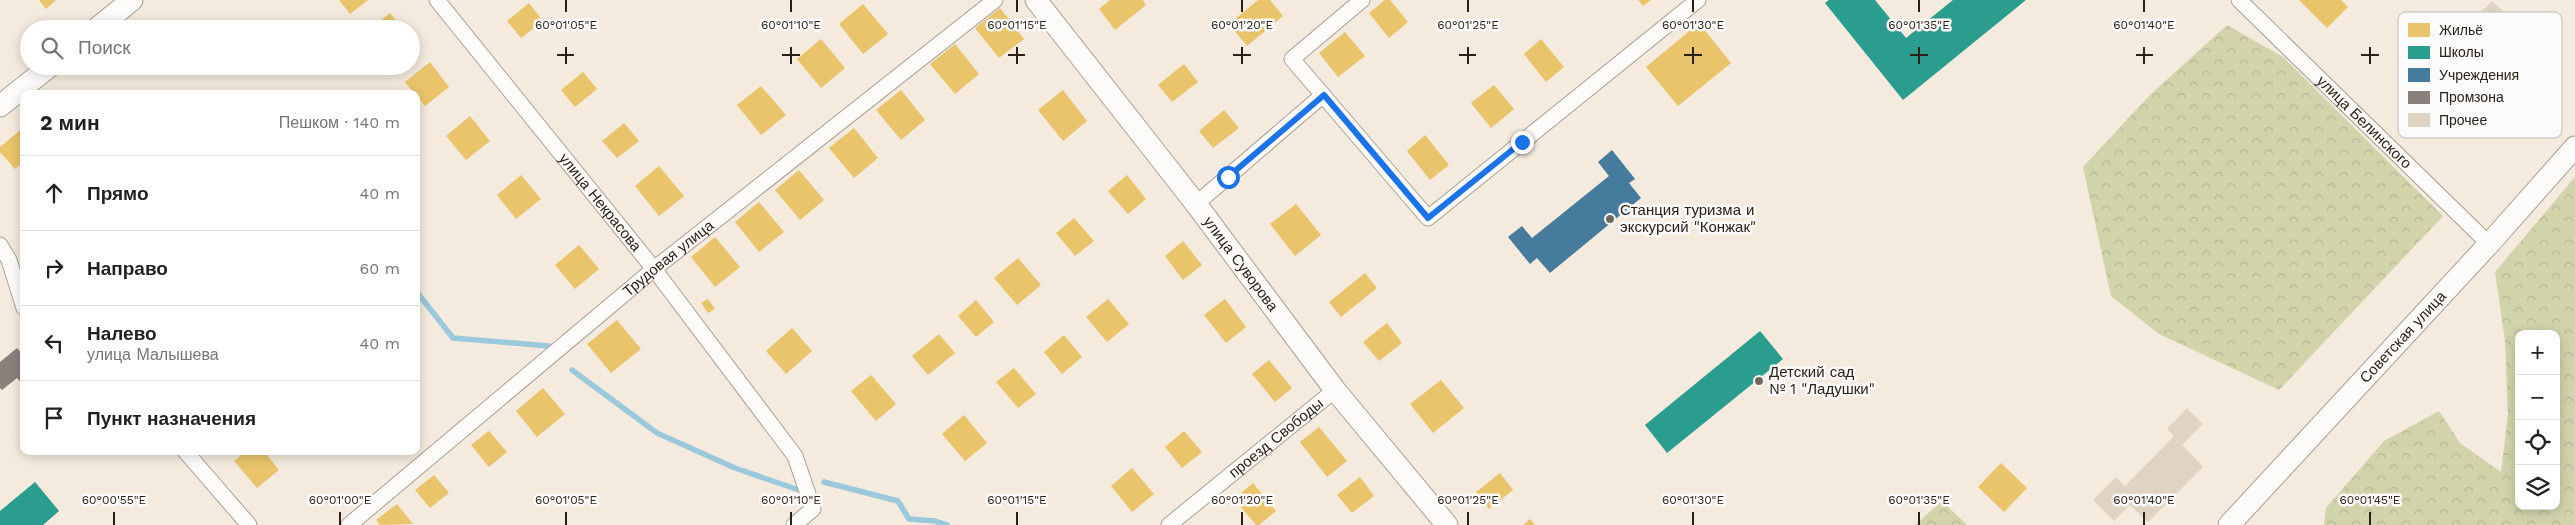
<!DOCTYPE html>
<html lang="ru">
<meta charset="utf-8">
<style>
:root{--surface:#fff;--page:#f2f2f2;--text:#202124;--muted:#757577;--line:#e0e0e0}
body{margin:0;font-family:"Work Sans",sans-serif;background:var(--page);color:var(--text)}
.controls{position:absolute;right:15px;bottom:15px;display:grid;overflow:hidden;border-radius:10px;box-shadow:0 2px 12px #0003}
.controls button{width:45px;height:45px;display:grid;place-items:center;padding:0;border:0;border-bottom:1px solid var(--line);background:var(--surface);color:var(--text);font:25px sans-serif}
.stop{position:absolute;width:15px;height:15px;margin:-11px;border:4px solid #1a73e8;border-radius:50%;background:#fff}
.stop.end{background:#1a73e8;border-color:#fff;box-shadow:0 1px 5px #0008}
.list{margin:0;padding:0;list-style:none}
h2{display:flex;justify-content:space-between;align-items:center;height:65px;margin:0;padding:0 20px;font-size:21px}
h2 small{font-size:16px;font-weight:400;color:var(--muted)}
.list li{display:grid;grid-template-columns:32px 1fr auto;gap:15px;align-items:center;box-sizing:border-box;height:75px;padding:0 20px;border-top:1px solid var(--line)}
.list b{display:block;font-size:19px;white-space:nowrap}
.list p{margin:0;font-size:16px;white-space:nowrap;color:var(--muted)}
.list em{font-size:16px;font-style:normal;color:var(--muted)}
.icon{flex:none;width:28px;height:28px;fill:none;stroke:currentColor;stroke-width:2;stroke-linecap:round;stroke-linejoin:round}
.map{position:relative;flex:none;width:2575px;height:525px;overflow:hidden}
.search{position:absolute;background:var(--surface);box-shadow:0 2px 12px #0003;left:20px;top:20px;width:400px;height:55px;display:flex;align-items:center;gap:12px;box-sizing:border-box;padding:0 18px;border-radius:28px;color:var(--muted);font-size:19px}
.panel{position:absolute;background:var(--surface);box-shadow:0 2px 12px #0003;left:20px;top:90px;width:400px;height:365px;border-radius:10px}
.map>svg:first-child{display:block}
.forest{fill:url(#forest-crowns);fill-rule:evenodd}
.homes{fill:#e9c46a}
.schools{fill:#2a9d8f}
.public{fill:#457b9d}
.industry{fill:#8a817c}
.lines{fill:none;stroke-linecap:round;stroke-linejoin:round}
.stream{stroke:#9ac8dc;stroke-width:5.5}
.building{fill:#e0d3c2}
.street-casing{stroke:#a89f94;stroke-width:17}
.secondary-casing{stroke:#a89f94;stroke-width:23}
.street{stroke:#fdfcfa;stroke-width:15}
.secondary{stroke:#fdfcfa;stroke-width:21}
.route{stroke:#1a73e8;stroke-width:6}
.ticks{fill:none;stroke:#2a2116;stroke-width:2}
.poi-dot{fill:#71675c;stroke:#fbfbfb;stroke-width:2}
.labels{text-anchor:middle;stroke-width:5;stroke-linejoin:round;paint-order:stroke}
.street-label{font-size:15px;fill:#2a2116;stroke:#fbfbfb}
.poi-label{font-size:15px;fill:#2a2116;stroke:#fbfbfb;text-anchor:start}
.key{fill:#fbfbfb;stroke:#bcbab6;stroke-width:1}
.key-label{font-size:14px;fill:#2a2116}
.ticks-label{font-size:12px;text-anchor:middle;fill:#2a2116;stroke:#fbfbfb;stroke-width:5;stroke-linejoin:round;paint-order:stroke}
</style>
<div class="map">
<svg width="2575" height="525" viewBox="0 0 2575 525">
<defs>
<pattern id="forest-crowns" width="20" height="18" patternUnits="userSpaceOnUse" patternTransform="scale(1.25)"><rect width="20" height="18" fill="#d1d4ab"/><path d="M2 6a3 3 0 1 1 6 0M12 15a3 3 0 1 1 6 0" fill="none" stroke="#b4b692"/></pattern>
</defs>
<rect width="100%" height="100%" fill="#f4eadd"/>
<g class="forest">
<polygon points="2227,25 2283,57 2443,216 2279,390 2159,334 2111,296 2083,167 2151,94"/>
<path d="M 2575,177 L 2575,525 L 2324,525 L 2326,508 L 2384,441 L 2439,411 L 2460,443 L 2501,472 L 2508,414 L 2505,341 L 2495,272 ZM 2519,334 L 2556,334 L 2556,506 L 2519,506 Z"/>
<polygon points="1942,501 1967,525 1915,525"/>
</g>
<g class="homes">
<polygon points="39,0 56,0 46,9"/>
<polygon points="339,0 368,0 350,14"/>
<polygon points="1110,0 1143,0 1146,5 1115,30 1099,9"/>
<polygon points="1258,0 1270,0 1283,16 1247,46 1229,24"/>
<polygon points="1385,0 1390,0 1408,22 1389,38 1369,13"/>
<polygon points="1638,0 1651,0 1643,6"/>
<polygon points="2299,0 2341,0 2348,7 2327,28"/>
<polygon points="529,3 543,21 521,38 507,21"/>
<polygon points="863,4 888,34 863,54 839,24"/>
<polygon points="1000,8 1024,39 999,58 975,28"/>
<polygon points="390,13 403,29 370,29"/>
<polygon points="1699,23 1731,63 1678,106 1646,67"/>
<polygon points="1345,32 1365,56 1338,77 1319,53"/>
<polygon points="821,39 845,68 821,88 797,59"/>
<polygon points="1541,39 1564,67 1546,82 1524,54"/>
<polygon points="955,44 979,74 955,94 930,64"/>
<polygon points="430,62 449,87 425,106 405,82"/>
<polygon points="1184,64 1198,82 1172,102 1158,85"/>
<polygon points="583,72 597,89 575,107 561,90"/>
<polygon points="1494,85 1514,109 1491,128 1471,103"/>
<polygon points="761,86 786,115 761,135 737,105"/>
<polygon points="901,90 925,120 901,140 876,110"/>
<polygon points="1063,90 1087,121 1063,141 1038,110"/>
<polygon points="1224,110 1239,128 1213,148 1199,131"/>
<polygon points="470,116 490,141 466,160 446,136"/>
<polygon points="624,123 639,141 617,158 602,141"/>
<polygon points="24,127 24,162 15,169 0,152 0,147"/>
<polygon points="854,128 878,158 854,178 829,148"/>
<polygon points="1425,135 1449,165 1430,180 1407,151"/>
<polygon points="659,166 684,196 659,216 635,186"/>
<polygon points="799,170 824,200 800,220 775,190"/>
<polygon points="521,175 541,199 516,219 497,195"/>
<polygon points="1127,175 1146,199 1128,214 1108,191"/>
<polygon points="759,202 784,232 759,252 735,222"/>
<polygon points="1296,204 1321,235 1295,256 1270,224"/>
<polygon points="1074,218 1094,241 1075,256 1056,233"/>
<polygon points="715,237 740,267 715,287 691,257"/>
<polygon points="1183,241 1202,265 1183,280 1165,256"/>
<polygon points="579,245 599,269 575,289 555,265"/>
<polygon points="1018,258 1041,285 1017,305 994,278"/>
<polygon points="1365,273 1377,288 1341,317 1329,302"/>
<polygon points="708,299 715,309 708,313 701,303"/>
<polygon points="1108,299 1129,324 1107,342 1086,317"/>
<polygon points="1225,299 1246,327 1226,343 1204,315"/>
<polygon points="976,300 994,322 976,337 958,316"/>
<polygon points="617,320 641,349 611,373 587,344"/>
<polygon points="1387,323 1402,343 1379,361 1363,342"/>
<polygon points="792,328 812,351 786,374 766,351"/>
<polygon points="939,334 955,353 928,375 912,356"/>
<polygon points="1064,335 1082,357 1062,374 1044,352"/>
<polygon points="1269,360 1292,388 1275,402 1252,374"/>
<polygon points="1014,368 1036,394 1018,408 996,382"/>
<polygon points="871,375 896,404 876,421 851,391"/>
<polygon points="1441,380 1464,408 1433,433 1410,404"/>
<polygon points="543,388 565,414 537,437 516,411"/>
<polygon points="964,415 987,443 965,461 942,434"/>
<polygon points="1319,427 1347,461 1327,477 1300,442"/>
<polygon points="489,431 507,452 489,467 471,445"/>
<polygon points="1184,431 1202,452 1182,468 1165,447"/>
<polygon points="246,451 264,451 279,470 257,488 234,461"/>
<polygon points="2001,463 2027,488 2004,512 1978,487"/>
<polygon points="1132,468 1154,494 1132,512 1111,486"/>
<polygon points="1500,473 1513,490 1489,509 1476,492"/>
<polygon points="434,475 449,493 430,508 415,490"/>
<polygon points="1360,477 1374,496 1352,513 1337,495"/>
<polygon points="1253,483 1276,511 1259,525 1256,525 1234,499"/>
<polygon points="397,504 413,524 380,525 376,520"/>
<polygon points="1530,519 1535,525 1523,525"/>
</g>
<g class="schools">
<polygon points="1829,0 1875,0 1906,38 1953,0 2026,0 1903,100 1825,3"/>
<polygon points="1760,331 1783,359 1667,453 1645,425"/>
<polygon points="35,482 59,511 43,525 0,525 0,511"/>
</g>
<polygon class="public" points="1612,150 1635,179 1629,183 1641,198 1550,273 1537,258 1530,264 1508,237 1522,226 1532,238 1609,176 1598,162"/>
<polygon class="industry" points="17,348 24,356 24,386 17,378 2,390 0,388 0,362"/>
<g class="lines">
<g class="stream">
<polyline points="416,291 453,338 549,346"/>
<polyline points="572,370 657,433 735,468 796,489"/>
<polyline points="824,482 898,501 909,519 935,521 947,525"/>
</g>
</g>
<g class="building">
<polygon points="2492,1 2532,39 2512,60 2496,44 2470,71 2487,87 2469,106 2428,67"/>
<polygon points="2187,408 2203,424 2182,445 2203,467 2148,522 2130,505 2114,521 2093,500 2116,477 2125,486 2174,436 2167,429"/>
</g>
<g class="lines">
<defs>
<g id="street">
<path id="s1" d="M 437,0 L 654,269 L 795,456 L 813,509 L 794,525"/>
<polyline points="1362,0 1292,59 1428,218 1698,0"/>
<path id="s2" d="M 2239,0 L 2489,244"/>
<polyline points="1196,204 1323,95"/>
<polyline points="0,245 9,260 24,308"/>
<polyline points="185,451 249,525"/>
<path id="s3" d="M 349,525 L 654,269 L 995,0"/>
<path id="s4" d="M 1169,525 L 1335,390"/>
</g>
<g id="secondary">
<path id="s5" d="M 1036,0 L 1196,204 L 1335,390 L 1447,525"/>
<polyline points="96,29 132,0"/>
<polyline points="0,106 50,66"/>
<path id="s6" d="M 2229,525 L 2489,244 L 2575,147"/>
</g>
</defs>
<use href="#street" class="street-casing"/>
<use href="#secondary" class="secondary-casing"/>
<use href="#street" class="street"/>
<use href="#secondary" class="secondary"/>
</g>
<g class="lines">
<polyline class="route" points="1228,177 1324,95 1428,218 1522,142"/>
</g>
<path class="ticks" d="M 566,0 L 566,12M 791,0 L 791,12M 1017,0 L 1017,12M 1242,0 L 1242,12M 1468,0 L 1468,12M 1693,0 L 1693,12M 1919,0 L 1919,12M 2144,0 L 2144,12M 566,47 L 566,64M 791,47 L 791,64M 1017,47 L 1017,64M 1242,47 L 1242,64M 1468,47 L 1468,64M 1693,47 L 1693,64M 1919,47 L 1919,64M 2144,47 L 2144,64M 2370,47 L 2370,64M 557,55 L 574,55M 782,55 L 800,55M 1008,55 L 1025,55M 1233,55 L 1251,55M 1459,55 L 1476,55M 1684,55 L 1702,55M 1910,55 L 1928,55M 2136,55 L 2153,55M 2361,55 L 2379,55M 114,512 L 114,525M 340,512 L 340,525M 566,512 L 566,525M 791,512 L 791,525M 1017,512 L 1017,525M 1242,512 L 1242,525M 1468,512 L 1468,525M 1693,512 L 1693,525M 1919,512 L 1919,525M 2144,512 L 2144,525M 2370,512 L 2370,525"/>
<g class="poi-dot">
<circle cx="1610" cy="219" r="5"/>
<circle cx="1759" cy="381" r="5"/>
</g>
<g class="labels">
<g class="street-label">
<text dy="5" stroke="none"><textPath href="#s2" startOffset="175">улица Белинского</textPath></text>
<text dy="5" stroke="none"><textPath href="#s1" startOffset="260">улица Некрасова</textPath></text>
<text dy="5" stroke="none"><textPath href="#s3" startOffset="416">Трудовая улица</textPath></text>
<text dy="5" stroke="none"><textPath href="#s5" startOffset="334">улица Суворова</textPath></text>
<text dy="5" stroke="none"><textPath href="#s6" startOffset="256">Советская улица</textPath></text>
<text dy="5" stroke="none"><textPath href="#s4" startOffset="138">проезд Свободы</textPath></text>
</g>
<g class="poi-label">
<text x="1620" y="215">Станция туризма и<tspan x="1620" dy="17">экскурсий "Конжак"</tspan></text>
<text x="1769" y="377">Детский сад<tspan x="1769" dy="17">№ 1 "Ладушки"</tspan></text>
</g>
</g>
<rect x="2398" y="12" width="164" height="126" rx="8" class="key"/>
<rect x="2408" y="23" width="22" height="14" fill="#e9c46a"/>
<rect x="2408" y="46" width="22" height="13" fill="#2a9d8f"/>
<rect x="2408" y="68" width="22" height="14" fill="#457b9d"/>
<rect x="2408" y="91" width="22" height="13" fill="#8a817c"/>
<rect x="2408" y="113" width="22" height="14" fill="#e0d3c2"/>
<g class="key-label">
<text x="2439" y="35">Жильё</text>
<text x="2439" y="57">Школы</text>
<text x="2439" y="80">Учреждения</text>
<text x="2439" y="102">Промзона</text>
<text x="2439" y="125">Прочее</text>
</g>
<g class="ticks-label">
<text x="566" y="29">60°01'05"E</text>
<text x="791" y="29">60°01'10"E</text>
<text x="1017" y="29">60°01'15"E</text>
<text x="1242" y="29">60°01'20"E</text>
<text x="1468" y="29">60°01'25"E</text>
<text x="1693" y="29">60°01'30"E</text>
<text x="1919" y="29">60°01'35"E</text>
<text x="2144" y="29">60°01'40"E</text>
<text x="114" y="504">60°00'55"E</text>
<text x="340" y="504">60°01'00"E</text>
<text x="566" y="504">60°01'05"E</text>
<text x="791" y="504">60°01'10"E</text>
<text x="1017" y="504">60°01'15"E</text>
<text x="1242" y="504">60°01'20"E</text>
<text x="1468" y="504">60°01'25"E</text>
<text x="1693" y="504">60°01'30"E</text>
<text x="1919" y="504">60°01'35"E</text>
<text x="2144" y="504">60°01'40"E</text>
<text x="2370" y="504">60°01'45"E</text>
</g>
</svg>
<div class="controls">
<button>+</button>
<button>−</button>
<button><svg class="icon" aria-label="locate" viewBox="0 0 24 24"><circle cx="12" cy="12" r="6"/><path d="M12 2v4M12 18v4M2 12h4M18 12h4"/></svg></button>
<button><svg class="icon" aria-label="layers" viewBox="0 0 24 24"><path d="M12 4l9 5-9 5-9-5zM3 14l9 5 9-5"/></svg></button>
</div>
<div class="stop" style="left:1228px;top:177px"></div>
<div class="stop end" style="left:1522px;top:142px"></div>
<div class="search"><svg class="icon" aria-label="search" viewBox="0 0 24 24"><circle cx="10" cy="10" r="6"/><path d="M15 15l6 6"/></svg>Поиск</div>
<section class="panel">
<h2>2 мин<small>Пешком · 140 m</small></h2>
<ul class="list">
<li><svg class="icon" aria-label="ahead" viewBox="0 0 24 24"><path d="M12 20V5M6 11l6-6 6 6"/></svg><div><b>Прямо</b></div><em>40 m</em></li>
<li><svg class="icon" aria-label="right" viewBox="0 0 24 24"><path d="M7 20v-9h11M14 6l5 5-5 5"/></svg><div><b>Направо</b></div><em>60 m</em></li>
<li><svg class="icon" aria-label="left" viewBox="0 0 24 24"><path d="M17 20v-9H6M10 6l-5 5 5 5"/></svg><div><b>Налево</b><p>улица Малышева</p></div><em>40 m</em></li>
<li><svg class="icon" aria-label="arrive" viewBox="0 0 24 24"><path d="M6 21V4h12l-3 4 3 4H6"/></svg><div><b>Пункт назначения</b></div></li>
</ul>
</section>
</div>
